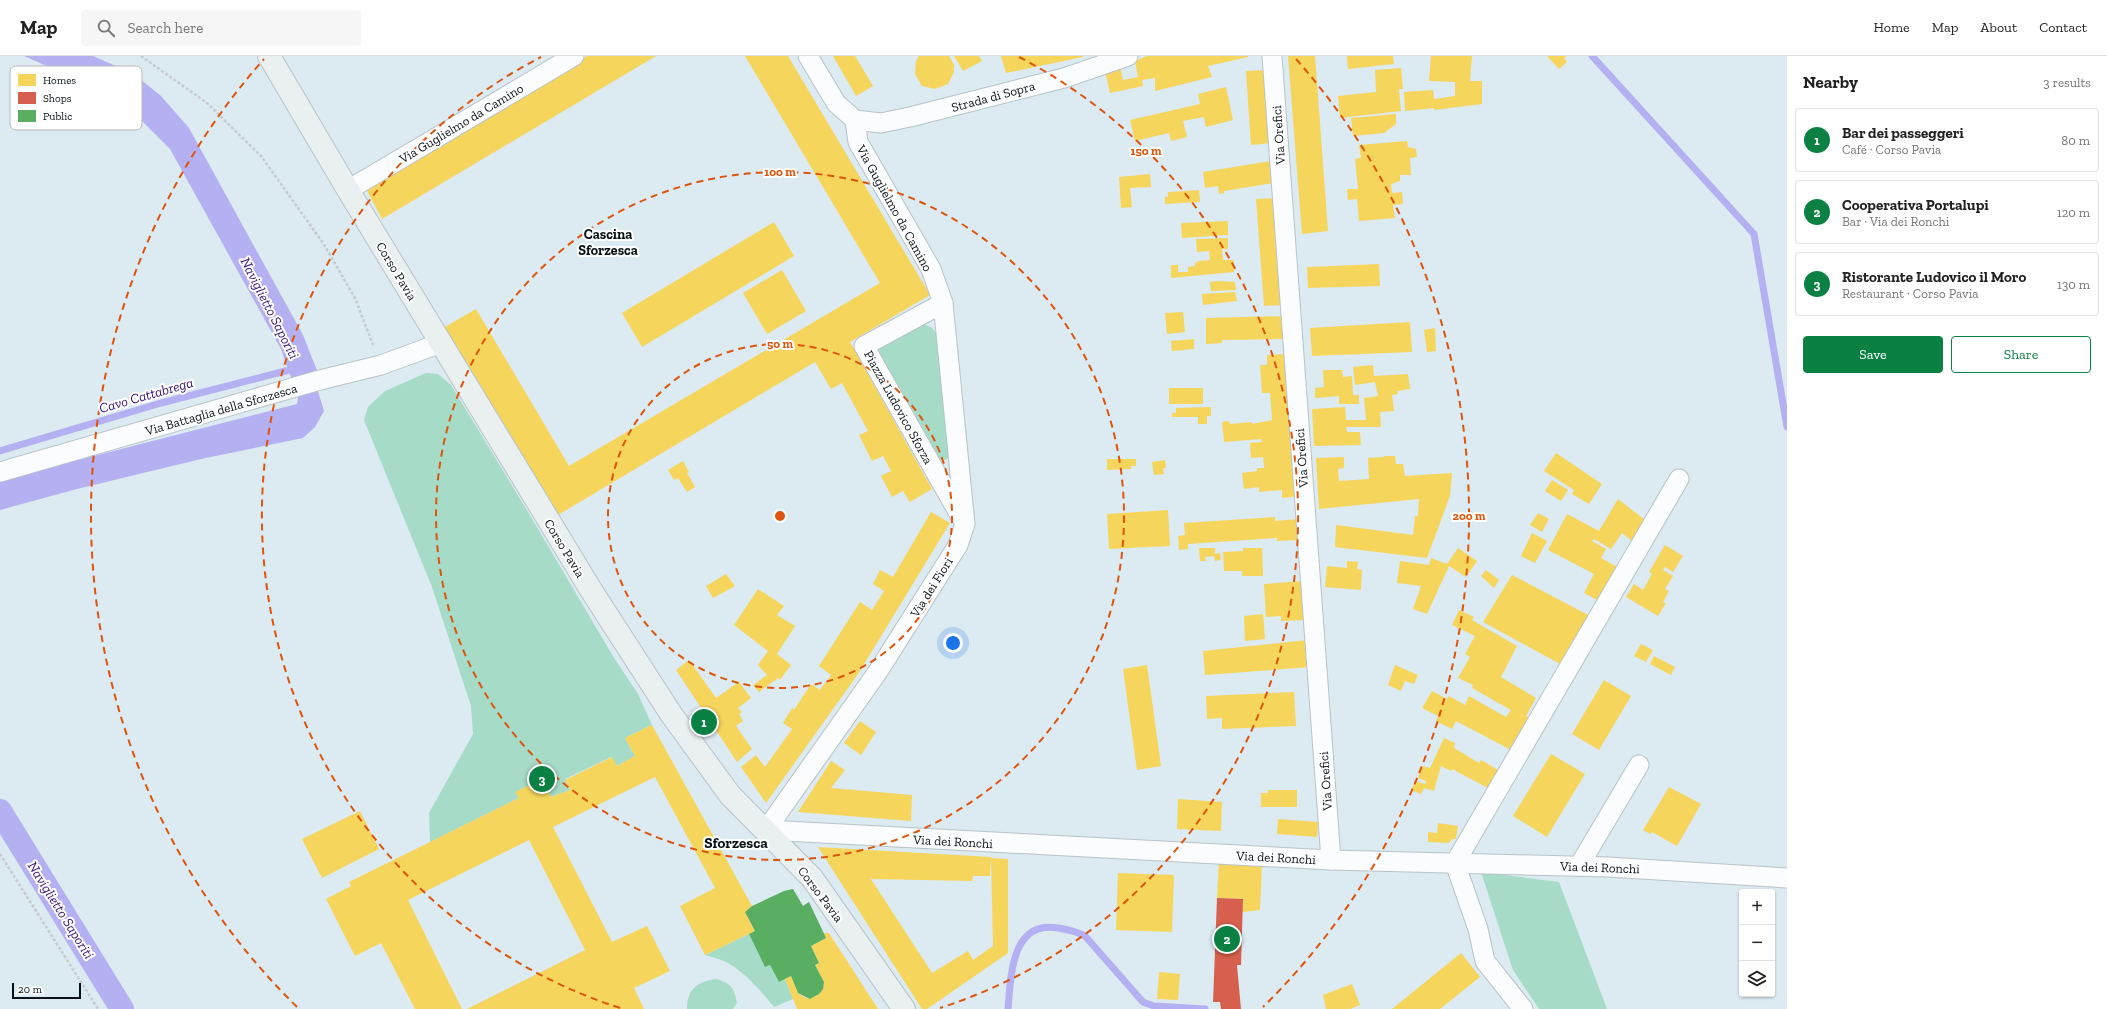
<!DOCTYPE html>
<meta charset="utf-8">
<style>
:root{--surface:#fff;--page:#f6f6f6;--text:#222;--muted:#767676;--line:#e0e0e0;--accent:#0b8043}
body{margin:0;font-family:"Zilla Slab",serif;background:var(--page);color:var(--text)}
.controls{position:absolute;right:12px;bottom:12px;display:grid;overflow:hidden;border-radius:4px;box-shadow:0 1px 3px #0004}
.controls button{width:36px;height:36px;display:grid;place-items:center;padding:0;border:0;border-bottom:1px solid var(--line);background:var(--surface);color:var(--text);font:20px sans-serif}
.scale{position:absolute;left:12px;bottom:10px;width:69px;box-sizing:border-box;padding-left:4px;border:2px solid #091216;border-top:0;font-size:11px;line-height:14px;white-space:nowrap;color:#091216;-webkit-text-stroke:3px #fff;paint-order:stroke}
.you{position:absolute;left:953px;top:587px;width:14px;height:14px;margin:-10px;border:3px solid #fff;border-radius:50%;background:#1a73e8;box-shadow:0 0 0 6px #1a73e833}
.badge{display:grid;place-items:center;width:26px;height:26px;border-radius:50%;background:var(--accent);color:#fff;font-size:13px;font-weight:700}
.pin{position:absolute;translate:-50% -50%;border:2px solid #fff;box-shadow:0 1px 4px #0006}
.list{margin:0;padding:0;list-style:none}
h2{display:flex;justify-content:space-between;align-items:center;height:52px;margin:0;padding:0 16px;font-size:17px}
h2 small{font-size:13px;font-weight:400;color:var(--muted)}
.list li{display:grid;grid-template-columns:26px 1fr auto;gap:12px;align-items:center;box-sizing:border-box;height:64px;margin:0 8px 8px;padding:0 8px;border:1px solid var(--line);border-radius:4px}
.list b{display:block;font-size:15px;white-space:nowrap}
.list p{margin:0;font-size:13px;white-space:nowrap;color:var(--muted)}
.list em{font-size:13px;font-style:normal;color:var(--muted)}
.actions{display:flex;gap:8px;padding:12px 16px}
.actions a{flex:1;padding:9px 0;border:1px solid var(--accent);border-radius:4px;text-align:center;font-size:14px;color:var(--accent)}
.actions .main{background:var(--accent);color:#fff}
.icon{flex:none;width:22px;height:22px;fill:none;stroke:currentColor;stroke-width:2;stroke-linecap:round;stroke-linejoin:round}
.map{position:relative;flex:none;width:1787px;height:953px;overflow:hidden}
header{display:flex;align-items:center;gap:24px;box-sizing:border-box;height:56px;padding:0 20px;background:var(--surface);border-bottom:1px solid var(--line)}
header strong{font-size:19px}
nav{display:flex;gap:22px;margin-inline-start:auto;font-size:14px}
.search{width:280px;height:36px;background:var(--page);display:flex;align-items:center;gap:10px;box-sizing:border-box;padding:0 14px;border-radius:4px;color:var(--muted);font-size:15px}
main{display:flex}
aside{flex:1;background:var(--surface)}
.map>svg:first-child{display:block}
.green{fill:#a5dbc7}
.water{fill:#b4b0f2}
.homes{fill:#f6d55c}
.shops{fill:#d6604d}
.public{fill:#5aae61}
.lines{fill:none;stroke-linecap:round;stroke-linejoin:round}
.stream{stroke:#b4b0f2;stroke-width:7}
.canal{stroke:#b4b0f2;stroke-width:24}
.street-casing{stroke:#b8c3c8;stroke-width:21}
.secondary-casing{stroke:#b8c3c8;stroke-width:24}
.path{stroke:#c6cbcd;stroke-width:2.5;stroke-dasharray:3 2;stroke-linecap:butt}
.street{stroke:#fafcfd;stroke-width:19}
.secondary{stroke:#eaeff0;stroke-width:22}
.ring{fill:none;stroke:#dd550c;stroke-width:2;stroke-dasharray:7 5}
.labels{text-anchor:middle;stroke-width:4;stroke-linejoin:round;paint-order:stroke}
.street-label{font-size:13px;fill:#091216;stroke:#fff}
.neighbourhood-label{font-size:14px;font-weight:bold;fill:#091216;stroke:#fff}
.water-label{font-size:14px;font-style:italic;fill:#340e79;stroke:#fff}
.quarter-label{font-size:15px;font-weight:bold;fill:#091216;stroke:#fff}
.key{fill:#fff;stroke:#b5b8b9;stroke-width:1}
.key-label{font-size:11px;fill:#091216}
.centre{fill:#dd550c;stroke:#fff;stroke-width:2}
.ring-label{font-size:12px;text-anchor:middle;font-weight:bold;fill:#dd550c;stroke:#fff;stroke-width:4;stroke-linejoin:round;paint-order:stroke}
</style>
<header>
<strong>Map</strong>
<div class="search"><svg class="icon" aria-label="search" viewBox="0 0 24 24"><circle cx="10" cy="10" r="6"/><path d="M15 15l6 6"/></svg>Search here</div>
<nav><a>Home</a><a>Map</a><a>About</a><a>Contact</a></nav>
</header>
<main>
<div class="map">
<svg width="1787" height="953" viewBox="0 0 1787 953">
<rect width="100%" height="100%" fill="#dceaf1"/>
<g class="green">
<polygon points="924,268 932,272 936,277 949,400 946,404 940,404 876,298 876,290"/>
<polygon points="426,317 438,318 451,329 531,461 614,602 638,638 652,669 625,682 635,700 617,710 611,701 565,723 570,734 551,741 542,723 516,736 519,742 430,786 429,757 473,678 471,650 432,531 364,364 368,351 385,335"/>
<polygon points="1481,816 1559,826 1607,953 1539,953 1513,914"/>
<path d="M 749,878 L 765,911 L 770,909 L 779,926 L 785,923 L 793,943 L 774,951 C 761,935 745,916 726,906 C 720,903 712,901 705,899 Z"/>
<path d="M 716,923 C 731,927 734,932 737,947 L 733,953 L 687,953 C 687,932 698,926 716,923 Z"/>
</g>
<g class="water">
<polygon points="24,0 93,0 134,18 161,40 189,72 303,279 318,317 292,324 281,293 170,93 134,57 81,25"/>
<polygon points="317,332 324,355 315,371 303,382 201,403 77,433 0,454 0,424 297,348 299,337"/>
</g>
<g class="homes">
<polygon points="587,0 656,0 382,163 365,131"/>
<polygon points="745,0 788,0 930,239 850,286 932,433 910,446 903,435 892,441 881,420 891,415 883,400 872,405 859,379 868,375 842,327 831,333 815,306 558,459 445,271 476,253 569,410 880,227"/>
<polygon points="833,0 855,0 873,30 856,40"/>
<polygon points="919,0 949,0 954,9 954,16 948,28 935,33 922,30 915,18 916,5"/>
<polygon points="954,0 979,0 982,5 963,15"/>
<polygon points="1001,0 1083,0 1083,1 1006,17"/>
<polygon points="1147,0 1248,0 1248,1 1208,10 1212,21 1155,35 1155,22 1142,24 1143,30 1110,37 1105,15 1120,10 1123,24 1138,21 1135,5"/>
<polygon points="1288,0 1315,0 1328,175 1302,178"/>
<polygon points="1347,0 1393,0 1394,8 1348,13"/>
<polygon points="1431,0 1472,0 1470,25 1482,25 1482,48 1434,54 1434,52 1405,55 1404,36 1433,34 1434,43 1455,40 1455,26 1429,25"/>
<polygon points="1547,0 1567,0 1564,2 1567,6 1559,13"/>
<polygon points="1401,12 1403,33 1399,33 1401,55 1340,62 1338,40 1376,36 1375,14"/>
<polygon points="1265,14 1271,87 1251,89 1246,15"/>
<polygon points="1226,31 1233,64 1206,71 1204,61 1183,65 1187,81 1171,85 1169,77 1135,85 1130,64 1200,48 1198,38"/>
<polygon points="1396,58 1396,68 1384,77 1353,80 1351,62"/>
<polygon points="1407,85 1408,91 1416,93 1417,101 1410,102 1411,119 1400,119 1400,125 1391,128 1392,137 1402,136 1403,148 1393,149 1395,162 1359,165 1357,143 1348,144 1347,133 1358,133 1355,103 1361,102 1359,89"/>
<polygon points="1271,105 1274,127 1224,135 1224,137 1219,138 1218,130 1205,132 1203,116"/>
<polygon points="1150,118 1151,131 1130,132 1132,151 1121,152 1119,121"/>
<polygon points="1199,134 1200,146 1165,148 1165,141 1168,141 1168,136"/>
<polygon points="1275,142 1283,249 1264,250 1256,143"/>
<polygon points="1228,165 1228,179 1182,182 1181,167"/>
<polygon points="774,166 794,200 642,291 622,257"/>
<polygon points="1228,182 1228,193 1222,193 1223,204 1234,204 1234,216 1171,222 1171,209 1178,209 1178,216 1188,216 1188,211 1195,210 1195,207 1199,205 1210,204 1209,195 1197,196 1196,183"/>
<polygon points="1379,208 1380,230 1308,232 1307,211"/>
<polygon points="782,214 806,255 767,278 743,237"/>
<polygon points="1218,225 1235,226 1236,234 1211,235 1210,226"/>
<polygon points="1235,236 1237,245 1203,249 1202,238"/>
<polygon points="1183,256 1185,276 1167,278 1165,257"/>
<polygon points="1287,260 1287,283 1222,284 1222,287 1206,288 1206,262"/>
<polygon points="1410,266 1412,296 1312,300 1310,272"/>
<polygon points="1435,272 1436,295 1427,296 1424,274"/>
<polygon points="1194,283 1194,293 1172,295 1171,285"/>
<polygon points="1287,298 1300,440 1282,442 1282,434 1259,436 1259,431 1244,433 1242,417 1257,415 1257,412 1264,412 1263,401 1251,402 1250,387 1262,386 1261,383 1224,386 1222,366 1229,365 1230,368 1252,366 1252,368 1272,364 1270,337 1262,337 1260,309 1267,309 1267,299"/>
<polygon points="1373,309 1374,320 1408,318 1410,333 1397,335 1398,338 1392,339 1394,355 1380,356 1381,371 1346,371 1347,376 1360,376 1361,389 1314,390 1312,353 1345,351 1346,364 1366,364 1364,342 1378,340 1375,326 1355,329 1353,311"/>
<polygon points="1323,314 1342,314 1343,321 1352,320 1353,339 1359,339 1359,348 1339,348 1339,340 1315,342 1315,332 1324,331"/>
<rect x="1169" y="332" width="34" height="16"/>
<polygon points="1211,351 1211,360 1207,360 1207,368 1198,368 1198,361 1172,361 1172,357 1176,357 1176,352"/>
<polygon points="1556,397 1602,428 1589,448 1572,438 1574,434 1544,415"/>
<polygon points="1384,400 1395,400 1396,408 1403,408 1405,420 1452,417 1450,440 1427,502 1335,491 1336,469 1413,479 1415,460 1418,460 1419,443 1319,453 1316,402 1344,401 1344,412 1338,413 1339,425 1369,423 1368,402 1384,401"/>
<polygon points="1107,403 1136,403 1136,410 1131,410 1131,413 1107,414"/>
<polygon points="1165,404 1166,412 1163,412 1164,418 1154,419 1152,406"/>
<polygon points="683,405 689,416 687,417 695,431 687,436 678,422 674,424 668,414"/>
<polygon points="1552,424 1568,434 1561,445 1545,435"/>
<polygon points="1618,443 1645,464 1633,486 1622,477 1611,493 1594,483 1592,485 1606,493 1601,502 1619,512 1601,546 1584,537 1594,518 1548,494 1567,458 1599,475"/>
<polygon points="1168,454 1170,490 1109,493 1107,458"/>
<polygon points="931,456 950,467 858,618 766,747 741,711 756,699 765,711 792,673 783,667 792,652 794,654 811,628 820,634 831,619 819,610 860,546 872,554 884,535 873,528 880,514 893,521"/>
<polygon points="1538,457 1549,463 1542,476 1530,469"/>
<polygon points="1275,461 1275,465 1299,463 1300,484 1277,485 1277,482 1188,488 1188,493 1179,494 1178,480 1185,479 1184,467"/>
<polygon points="1532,477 1547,485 1535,507 1521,500"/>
<polygon points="1665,489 1683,500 1673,516 1665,511 1663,514 1673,520 1665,533 1669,535 1663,546 1666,547 1658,560 1626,541 1634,528 1643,534 1652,518 1649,516"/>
<polygon points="1199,492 1215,492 1215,498 1220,497 1221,504 1215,505 1214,500 1205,501 1206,505 1200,505"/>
<polygon points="1243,492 1262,492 1263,520 1242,520 1242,515 1224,515 1223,496 1243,495"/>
<polygon points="1458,492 1477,505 1466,521 1449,510 1427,558 1413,553 1421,530 1397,527 1400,505 1429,509 1431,502 1447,508"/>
<polygon points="1347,505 1358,506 1357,513 1362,514 1361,534 1325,531 1327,510 1347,512"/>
<polygon points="1486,514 1499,524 1494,532 1481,520"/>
<polygon points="726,518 735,530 713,542 706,530"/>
<polygon points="1512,519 1590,560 1562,609 1483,566"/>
<polygon points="1305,525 1308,564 1281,565 1281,560 1266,561 1264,528"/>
<polygon points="758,533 784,550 777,559 795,570 777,598 791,609 780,624 778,622 759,636 753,629 767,619 758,609 768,595 734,569"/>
<polygon points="1459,554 1474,561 1472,564 1517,590 1501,621 1536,642 1526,660 1531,662 1511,694 1456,665 1452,673 1436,665 1438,660 1422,652 1432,635 1447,643 1449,640 1465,649 1469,640 1506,661 1511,654 1472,632 1473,629 1458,622 1470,601 1465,598 1475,580 1452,569"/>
<polygon points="1263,558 1265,583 1245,585 1244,560"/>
<polygon points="1308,584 1311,611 1205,619 1203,595"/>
<polygon points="1641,588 1653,594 1646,606 1634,600"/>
<polygon points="1654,600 1675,611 1671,619 1650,608"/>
<polygon points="689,604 716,642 739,626 751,642 738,652 742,656 739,658 743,665 736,670 752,693 737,706 676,614"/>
<polygon points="1147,609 1161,710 1137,714 1123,613"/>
<polygon points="1395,609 1418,619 1414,628 1405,625 1401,635 1388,629"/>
<polygon points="1604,624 1631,640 1599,694 1572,678"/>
<polygon points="1294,636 1296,670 1222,673 1222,662 1207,663 1206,640"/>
<polygon points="860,665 876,676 861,699 844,687"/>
<polygon points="652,669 752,850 745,856 755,875 705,899 680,850 715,832 655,721 553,771 612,886 647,870 670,915 634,932 644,953 467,953 585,894 529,784 408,844 462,953 415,953 381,887 355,900 326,843 351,830 349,826 519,742 515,736 542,723 551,741 570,734 565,724 612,701 617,710 635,700 625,682"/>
<polygon points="1444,682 1455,687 1454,692 1479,707 1481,704 1498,714 1488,732 1452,713 1451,715 1441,710 1434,735 1424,732 1421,738 1411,734 1415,725 1425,728 1426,725 1418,722 1422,710 1430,712"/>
<polygon points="1551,698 1585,718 1547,781 1513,760"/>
<polygon points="831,705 845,714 831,732 912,739 911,765 798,756"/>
<polygon points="1669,731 1701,748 1677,790 1652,776 1650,778 1643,774"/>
<polygon points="1268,734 1297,734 1297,751 1261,751 1261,737 1268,737"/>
<polygon points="1178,743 1222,746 1221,775 1177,773"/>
<polygon points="360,755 379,793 322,822 302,783"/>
<polygon points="1278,763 1318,766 1317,781 1277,778"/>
<polygon points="1438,767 1458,770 1456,783 1452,783 1449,787 1428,786 1428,776 1437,777"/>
<polygon points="818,791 991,801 990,820 973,820 972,825 871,823 932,917 968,895 973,904 993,890 991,802 1008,803 1008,897 927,953 922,953"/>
<polygon points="1219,806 1262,807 1260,854 1242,856 1243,843 1217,842"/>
<polygon points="1118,817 1174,819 1172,876 1116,874"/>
<polygon points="823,877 829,877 878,953 797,953 785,923 791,920 798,937 804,941 810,943 819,938 823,933 824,926 815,909 819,907 811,890 826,882"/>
<polygon points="1461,897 1480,921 1440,953 1392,953"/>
<polygon points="1159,916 1180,918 1178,944 1157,943"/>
<polygon points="1352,928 1360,949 1350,953 1326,953 1323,939"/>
</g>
<polygon class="shops" points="1217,842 1243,843 1241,909 1237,909 1241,953 1221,953 1220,946 1213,946"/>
<polygon class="public" points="793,833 803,850 809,846 826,882 811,890 819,907 815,909 824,926 823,933 819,938 810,943 798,937 791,920 779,926 770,909 765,911 749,878 755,875 745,856 752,850 784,835"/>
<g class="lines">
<g class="stream">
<polyline points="1592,0 1754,178 1787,371"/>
<polyline points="0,395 161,347 297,312"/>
<path d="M 1008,953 C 1011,920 1011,864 1058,872 C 1068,874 1076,875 1085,880 L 1143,946 L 1154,950 L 1205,953"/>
</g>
<polyline class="canal" points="0,755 122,953"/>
<defs>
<g id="street">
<polyline points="1272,0 1331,804"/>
<polyline points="855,64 881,67 910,61 1064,22 1128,0"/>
<polyline points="348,134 574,0"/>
<polyline points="943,247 864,290 961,461"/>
<polyline points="0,416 320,324 381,309 441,287"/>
<polyline points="766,774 1331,804 1608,811 1787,822"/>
<polyline points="766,774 879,614 958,489 965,468 943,247 931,213 858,86 855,64 836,47 808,0"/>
<polyline points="1579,810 1639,709"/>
<polyline points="1523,953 1485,905 1478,873 1455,807 1679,423"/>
</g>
<polyline id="secondary" points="269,0 348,134 591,534 671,658 730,739 812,822 904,953"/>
</defs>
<use href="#street" class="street-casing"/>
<use href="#secondary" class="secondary-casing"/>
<g class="path">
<polyline points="141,0 207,47 261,100 323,187 355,242 373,289"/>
<polyline points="0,798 98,953"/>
</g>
<use href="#street" class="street"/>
<use href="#secondary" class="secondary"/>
</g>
<g class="ring">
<circle cx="780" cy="460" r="172"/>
<circle cx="780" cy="460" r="344"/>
<path d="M620 952A517 517 0 0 1 541 1M1019 1A517 517 0 0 1 940 952"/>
<path d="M297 951A689 689 0 0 1 264 3M1296 3A689 689 0 0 1 1263 951"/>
</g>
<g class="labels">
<g class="street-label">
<text transform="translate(993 40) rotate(-15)" y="5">Strada di Sopra</text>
<text transform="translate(461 67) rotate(-31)" y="5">Via Guglielmo da Camino</text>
<text transform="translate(1278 79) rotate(-94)" y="5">Via Orefici</text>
<text transform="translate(895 152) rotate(61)" y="5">Via Guglielmo da Camino</text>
<text transform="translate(397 215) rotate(59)" y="5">Corso Pavia</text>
<text transform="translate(899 351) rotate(61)" y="5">Piazza Ludovico Sforza</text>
<text transform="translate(221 353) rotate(-16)" y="5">Via Battaglia della Sforzesca</text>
<text transform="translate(1301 402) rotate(-94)" y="5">Via Orefici</text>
<text transform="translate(565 492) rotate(59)" y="5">Corso Pavia</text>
<text transform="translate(931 531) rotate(-58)" y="5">Via dei Fiori</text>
<text transform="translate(1325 725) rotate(-94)" y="5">Via Orefici</text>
<text transform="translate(953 785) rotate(3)" y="5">Via dei Ronchi</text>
<text transform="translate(1276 801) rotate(3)" y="5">Via dei Ronchi</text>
<text transform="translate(1600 811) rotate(2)" y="5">Via dei Ronchi</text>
<text transform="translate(821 838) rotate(53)" y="5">Corso Pavia</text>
</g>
<g class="neighbourhood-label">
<text x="608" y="183">Cascina<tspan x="608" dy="16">Sforzesca</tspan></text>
</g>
<g class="water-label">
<text transform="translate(270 252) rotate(63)" y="5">Naviglietto Saporiti</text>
<text transform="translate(146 339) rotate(-16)" y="5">Cavo Cattabrega</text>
<text transform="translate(61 854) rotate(58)" y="5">Naviglietto Saporiti</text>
</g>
<g class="quarter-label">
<text x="736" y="792">Sforzesca</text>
</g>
</g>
<rect x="10" y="10" width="132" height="64" rx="6" class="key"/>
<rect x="18" y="18" width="18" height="12" fill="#f6d55c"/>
<rect x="18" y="36" width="18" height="12" fill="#d6604d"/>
<rect x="18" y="54" width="18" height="12" fill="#5aae61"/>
<g class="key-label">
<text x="43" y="28">Homes</text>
<text x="43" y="46">Shops</text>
<text x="43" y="64">Public</text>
</g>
<circle cx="780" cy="460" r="6" class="centre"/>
<g class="ring-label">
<text x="1146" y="99">150 m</text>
<text x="780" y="120">100 m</text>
<text x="780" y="292">50 m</text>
<text x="1469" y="464">200 m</text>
</g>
</svg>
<div class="controls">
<button>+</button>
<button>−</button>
<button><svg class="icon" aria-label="layers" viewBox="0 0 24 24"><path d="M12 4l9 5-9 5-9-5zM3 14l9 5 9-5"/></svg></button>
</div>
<div class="scale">20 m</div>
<div class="you"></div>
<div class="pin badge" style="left:704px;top:666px">1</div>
<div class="pin badge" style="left:1227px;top:883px">2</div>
<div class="pin badge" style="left:542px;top:723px">3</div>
</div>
<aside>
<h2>Nearby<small>3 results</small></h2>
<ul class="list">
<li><span class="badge">1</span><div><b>Bar dei passeggeri</b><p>Café · Corso Pavia</p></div><em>80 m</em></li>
<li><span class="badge">2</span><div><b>Cooperativa Portalupi</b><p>Bar · Via dei Ronchi</p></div><em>120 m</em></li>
<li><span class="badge">3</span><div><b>Ristorante Ludovico il Moro</b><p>Restaurant · Corso Pavia</p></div><em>130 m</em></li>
</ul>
<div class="actions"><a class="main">Save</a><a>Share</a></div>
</aside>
</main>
